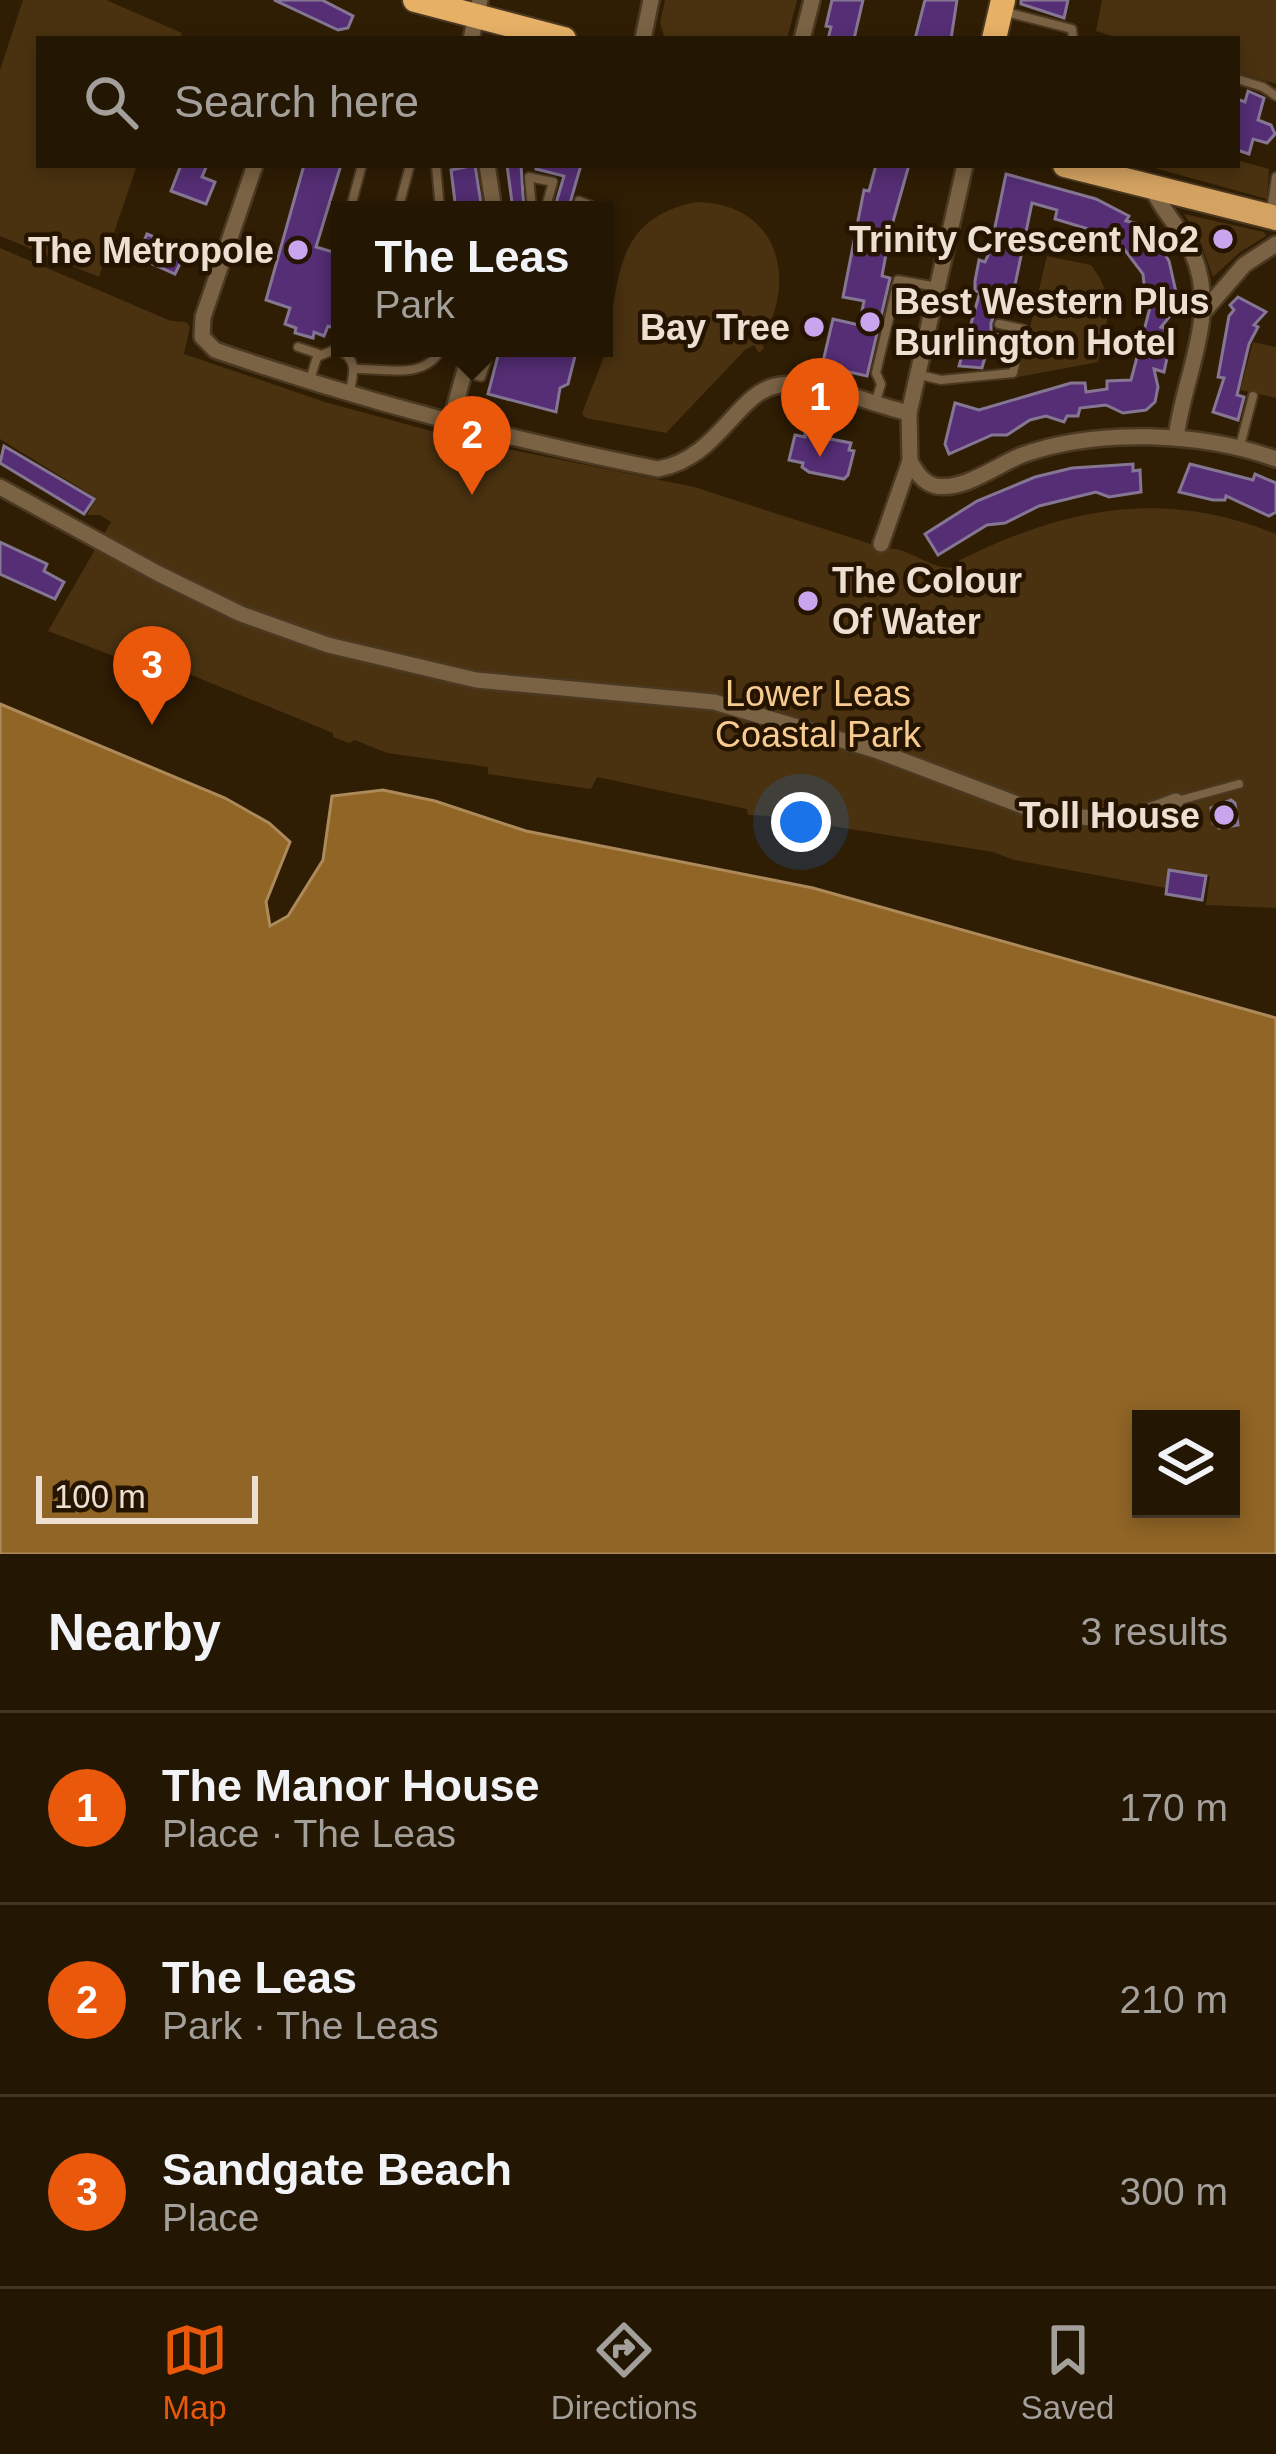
<!DOCTYPE html>
<meta charset="utf-8">
<style>
:root{--surface:#231603;--page:#2b1f0d;--text:#f1f3f6;--muted:#a39f9a;--line:#403525;--accent:#ea580c}
body{margin:0;font-family:Arial,sans-serif;background:var(--page);color:var(--text)}
.controls{position:absolute;right:36px;bottom:36px;display:grid;overflow:hidden;border-radius:0px;box-shadow:0 6px 18px #0003}
.controls button{width:108px;height:108px;display:grid;place-items:center;padding:0;border:0;border-bottom:3px solid var(--line);background:var(--surface);color:var(--text);font:60px sans-serif}
.scale{position:absolute;left:36px;bottom:30px;width:222px;box-sizing:border-box;padding-left:12px;border:6px solid #ede0d2;border-top:0;font-size:33px;line-height:42px;white-space:nowrap;color:#ede0d2;-webkit-text-stroke:9px #251400;paint-order:stroke}
.you{position:absolute;left:801px;top:822px;width:42px;height:42px;margin:-30px;border:9px solid #fff;border-radius:50%;background:#1a73e8;box-shadow:0 0 0 18px #1a73e833}
.badge{display:grid;place-items:center;width:78px;height:78px;border-radius:50%;background:var(--accent);color:#fff;font-size:39px;font-weight:700}
.pin{position:absolute;translate:-50% -99px;filter:drop-shadow(0 3px 6px #0008)}
.pin::after{content:'';position:absolute;top:63px;width:42px;height:36px;background:inherit;clip-path:polygon(0 0,100% 0,50% 100%)}
.popup{position:absolute;left:331px;top:201px;width:282px;height:156px;box-sizing:border-box;display:grid;place-content:center;border-radius:0px;background:var(--surface);filter:drop-shadow(0 3px 9px #0005);font-size:39px;white-space:nowrap;color:var(--muted)}
.popup b{font-size:45px;color:var(--text)}
.popup::after{content:'';position:absolute;left:50%;top:100%;margin-left:-24px;border:24px solid transparent;border-top-color:var(--surface)}
.list{margin:0;padding:0;list-style:none}
h2{display:flex;justify-content:space-between;align-items:center;height:156px;margin:0;padding:0 48px;font-size:51px}
h2 small{font-size:39px;font-weight:400;color:var(--muted)}
.list li{display:grid;grid-template-columns:78px 1fr auto;gap:36px;align-items:center;box-sizing:border-box;height:192px;padding:0 48px;border-top:3px solid var(--line)}
.list b{display:block;font-size:45px;white-space:nowrap}
.list p{margin:0;font-size:39px;white-space:nowrap;color:var(--muted)}
.list em{font-size:39px;font-style:normal;color:var(--muted)}
.icon{flex:none;width:66px;height:66px;fill:none;stroke:currentColor;stroke-width:2;stroke-linecap:round;stroke-linejoin:round}
.map{position:relative;flex:none;width:1276px;height:1554px;overflow:hidden}
.search{position:absolute;background:var(--surface);box-shadow:0 6px 18px #0003;left:36px;right:36px;top:36px;height:132px;display:flex;align-items:center;gap:30px;box-sizing:border-box;padding:0 42px;border-radius:0px;color:var(--muted);font-size:45px}
.sheet{height:732px;background:var(--surface)}
nav{display:flex;justify-content:space-around;align-items:center;box-sizing:border-box;height:168px;border-top:3px solid var(--line);background:var(--surface);font-size:33px;color:var(--muted)}
nav a{display:grid;justify-items:center;gap:6px}
nav .on{color:var(--accent)}
.map>svg:first-child{display:block}
.green{fill:#4a3210}
.water{fill:#906526;stroke:#ac8a5a;stroke-width:3;fill-rule:evenodd}
.building{fill:#552e75;stroke:#857694;stroke-width:3}
.lines{fill:none;stroke-linecap:round;stroke-linejoin:round}
.service-casing{stroke:#4a3821;stroke-width:12}
.minor-casing{stroke:#4a3821;stroke-width:20}
.primary-casing{stroke:#4a3821;stroke-width:28}
.trunk-casing{stroke:#4a3821;stroke-width:28}
.service{stroke:#7a6244;stroke-width:8}
.minor{stroke:#7a6244;stroke-width:15}
.primary{stroke:#d4a361;stroke-width:24}
.trunk{stroke:#e6b066;stroke-width:24}
.poi-dot{fill:#c9a5ee;stroke:#251400;stroke-width:4.5}
.labels{text-anchor:middle;stroke-width:9;stroke-linejoin:round;paint-order:stroke}
.poi-label{font-size:36px;font-weight:bold;fill:#ede0d2;stroke:#251400;text-anchor:end}
.park-label{font-size:36px;fill:#f8cb91;stroke:#251400}
</style>
<div class="map">
<svg width="1276" height="1554" viewBox="0 0 1276 1554">
<rect width="100%" height="100%" fill="#2f1d04"/>
<g class="green">
<polygon points="23,0 106,0 182,33 180,39 39,39 39,165 137,165 99,277 0,236 0,70"/>
<polygon points="665,0 797,0 787,39 665,39 660,23"/>
<polygon points="1102,0 1276,0 1276,84 1237,73 1237,39 1122,39 1096,31"/>
<polygon points="1237,160 1269,169 1267,199 1151,167 1237,165"/>
<path d="M 696,202 C 778,203 799,279 761,341 L 764,348 L 759,353 L 754,345 L 745,350 L 666,433 L 586,418 L 582,414 C 589,393 599,373 605,351 C 621,282 610,220 696,202 Z"/>
<polygon points="1184,214 1264,232 1266,236 1240,252 1213,277 1199,238"/>
<path d="M 0,248 L 171,321 L 186,322 L 190,327 L 184,354 L 325,402 L 464,440 L 694,487 L 874,545 L 875,549 C 882,550 888,548 895,549 C 917,553 935,572 960,567 L 958,561 C 1064,508 1163,488 1276,534 L 1276,908 L 1206,905 L 1210,876 L 1170,870 L 1166,888 L 1014,860 L 993,852 L 769,816 L 748,815 L 747,809 L 597,777 L 591,789 L 488,774 L 488,767 L 387,753 L 355,740 L 349,743 L 333,737 L 333,733 L 150,658 L 140,666 L 48,631 L 111,522 L 100,515 L 87,515 L 96,498 L 0,439 Z"/>
<path d="M 1047,256 L 1091,265 C 1118,301 1107,320 1098,362 L 1018,377 Z"/>
<polygon points="1253,342 1276,347 1276,398 1240,390"/>
</g>
<path class="water" d="M 0,704 L 225,798 L 269,823 L 290,842 L 266,902 L 270,926 L 288,916 L 323,860 L 332,796 L 383,790 L 435,801 L 526,831 L 813,888 L 1276,1018 L 1276,1554 L 0,1554 ZM 1141,1419 L 1231,1419 L 1231,1509 L 1141,1509 Z"/>
<g class="building">
<polygon points="274,0 322,0 353,16 348,28 338,30"/>
<polygon points="832,0 863,0 854,39 828,39 831,27 826,26"/>
<polygon points="925,0 957,0 951,39 915,39"/>
<polygon points="1021,0 1068,0 1064,18 1021,4"/>
<polygon points="1248,91 1264,98 1258,120 1271,125 1275,134 1267,143 1253,139 1249,154 1237,150 1237,99 1245,102"/>
<polygon points="181,165 207,165 202,177 215,182 206,204 171,191"/>
<polygon points="304,165 341,165 316,247 340,254 340,330 328,326 324,336 314,332 313,338 295,333 296,328 285,324 290,308 266,300"/>
<polygon points="475,165 482,210 456,210 451,170"/>
<polygon points="507,165 521,165 524,210 513,210"/>
<polygon points="536,165 581,165 568,210 554,210 564,176 536,169"/>
<polygon points="876,165 909,165 890,232 882,276 890,278 867,376 822,366 833,319 859,325 864,301 843,297 864,190 869,191"/>
<polygon points="1006,174 1096,199 1129,216 1126,221 1140,224 1155,238 1163,239 1160,246 1169,261 1178,301 1173,304 1175,310 1161,327 1173,330 1164,372 1154,369 1158,387 1155,402 1146,410 1123,413 1106,405 1080,408 1078,416 1067,416 1064,422 1046,416 1030,420 1007,435 992,435 949,454 945,444 955,403 979,410 1071,383 1085,383 1086,392 1107,389 1107,381 1131,380 1151,304 1146,304 1143,274 1115,237 1055,219 1057,210 1032,203 1009,314 996,311 991,323 991,333 1011,338 1007,354 987,350 982,368 959,366 980,292 975,291 975,281 979,260 985,262 990,251"/>
<polygon points="147,234 186,251 175,274 137,257"/>
<polygon points="1238,297 1266,312 1254,325 1258,327 1249,344 1237,395 1244,397 1238,420 1213,412 1224,378 1218,377 1229,316 1234,310 1230,305"/>
<polygon points="500,348 577,348 568,384 560,388 556,412 488,394"/>
<polygon points="805,434 851,443 849,450 854,451 848,475 844,479 809,472 802,467 803,463 789,460 795,435 805,437"/>
<polygon points="4,446 94,499 84,514 0,463"/>
<polygon points="1133,464 1133,471 1140,470 1141,492 1109,497 1096,492 1039,506 1005,523 987,525 938,555 925,534 977,501 1035,477 1072,468"/>
<polygon points="1190,464 1253,480 1255,474 1276,483 1276,512 1269,516 1226,496 1225,500 1213,500 1179,492"/>
<polygon points="0,542 47,564 44,571 64,582 55,599 0,574"/>
<polygon points="1231,800 1235,803 1238,825 1219,828 1218,823 1213,823 1211,808"/>
<polygon points="1169,870 1206,876 1202,900 1166,894"/>
</g>
<g class="lines">
<defs>
<g id="service">
<polyline points="1002,11 1072,29 1073,39"/>
<polyline points="1237,79 1263,87 1276,96"/>
<polyline points="436,165 440,210"/>
<polyline points="579,201 603,210"/>
<polyline points="350,210 362,165"/>
<polyline points="398,210 410,165"/>
<polyline points="532,210 529,177 553,182 545,210"/>
<polyline points="1271,211 1276,177"/>
<polyline points="298,347 319,354"/>
<path d="M 355,369 C 385,368 425,381 442,348"/>
<polyline points="466,373 481,377 491,348"/>
<polyline points="920,375 941,380 1013,373 1023,329 999,324"/>
<path d="M 309,383 L 317,357 L 336,349 C 359,358 354,374 349,394"/>
<polyline points="876,401 881,384 876,373 898,280 937,287"/>
<polyline points="1240,446 1253,396"/>
<polyline points="1177,801 1239,784"/>
</g>
<g id="minor">
<polyline points="471,39 480,0"/>
<polyline points="643,39 651,0"/>
<polyline points="802,39 812,0"/>
<path d="M 255,165 L 203,317 L 202,337 L 215,350 C 361,401 507,439 658,469 C 720,458 737,390 780,385 C 822,380 869,404 909,413"/>
<polyline points="487,165 494,210"/>
<path d="M 1152,187 C 1161,211 1182,229 1192,252 C 1220,315 1184,373 1176,438"/>
<polyline points="1206,309 1244,265 1276,244"/>
<polyline points="450,424 471,348"/>
<path d="M 910,461 C 916,472 923,483 936,486 C 964,491 997,465 1022,455 C 1097,428 1202,432 1276,459"/>
<polyline points="0,487 159,574 241,614 328,645 476,680 714,702 875,750 1041,813 1122,821 1176,801"/>
<polyline points="881,544 910,461 909,413 965,165"/>
</g>
<polyline id="primary" points="1065,165 1276,218"/>
<g id="trunk">
<polyline points="415,0 564,39"/>
<polyline points="994,39 1003,0"/>
</g>
</defs>
<use href="#service" class="service-casing"/>
<use href="#minor" class="minor-casing"/>
<use href="#primary" class="primary-casing"/>
<use href="#trunk" class="trunk-casing"/>
<use href="#service" class="service"/>
<use href="#minor" class="minor"/>
<use href="#primary" class="primary"/>
<use href="#trunk" class="trunk"/>
</g>
<g class="poi-dot">
<circle cx="1223" cy="239" r="12"/>
<circle cx="298" cy="250" r="12"/>
<circle cx="870" cy="322" r="12"/>
<circle cx="814" cy="327" r="12"/>
<circle cx="808" cy="601" r="12"/>
<circle cx="1224" cy="815" r="12"/>
</g>
<g class="labels">
<g class="poi-label">
<text x="1199" y="252">Trinity Crescent No2</text>
<text x="274" y="263">The Metropole</text>
<text x="894" y="314" text-anchor="start">Best Western Plus<tspan x="894" dy="41">Burlington Hotel</tspan></text>
<text x="790" y="340">Bay Tree</text>
<text x="832" y="593" text-anchor="start">The Colour<tspan x="832" dy="41">Of Water</tspan></text>
<text x="1200" y="828">Toll House</text>
</g>
<g class="park-label">
<text x="818" y="706">Lower Leas<tspan x="818" dy="41">Coastal Park</tspan></text>
</g>
</g>
</svg>
<div class="controls">
<button><svg class="icon" aria-label="layers" viewBox="0 0 24 24"><path d="M12 4l9 5-9 5-9-5zM3 14l9 5 9-5"/></svg></button>
</div>
<div class="scale">100 m</div>
<div class="you"></div>
<div class="pin badge" style="left:820px;top:457px">1</div>
<div class="pin badge" style="left:472px;top:495px">2</div>
<div class="popup"><b>The Leas</b>Park</div>
<div class="pin badge" style="left:152px;top:725px">3</div>
<div class="search"><svg class="icon" aria-label="search" viewBox="0 0 24 24"><circle cx="10" cy="10" r="6"/><path d="M15 15l6 6"/></svg>Search here</div>
</div>
<section class="sheet">
<h2>Nearby<small>3 results</small></h2>
<ul class="list">
<li><span class="badge">1</span><div><b>The Manor House</b><p>Place · The Leas</p></div><em>170 m</em></li>
<li><span class="badge">2</span><div><b>The Leas</b><p>Park · The Leas</p></div><em>210 m</em></li>
<li><span class="badge">3</span><div><b>Sandgate Beach</b><p>Place</p></div><em>300 m</em></li>
</ul>
</section>
<nav>
<a class="on"><svg class="icon" aria-label="map" viewBox="0 0 24 24"><path d="M3 6l6-2 6 2 6-2v14l-6 2-6-2-6 2zM9 4v14M15 6v14"/></svg>Map</a>
<a><svg class="icon" aria-label="directions" viewBox="0 0 24 24"><path d="M12 3l9 9-9 9-9-9zM9 14v-3h6M13 9l2 2-2 2"/></svg>Directions</a>
<a><svg class="icon" aria-label="saved" viewBox="0 0 24 24"><path d="M7 4h10v16l-5-4-5 4z"/></svg>Saved</a>
</nav>
